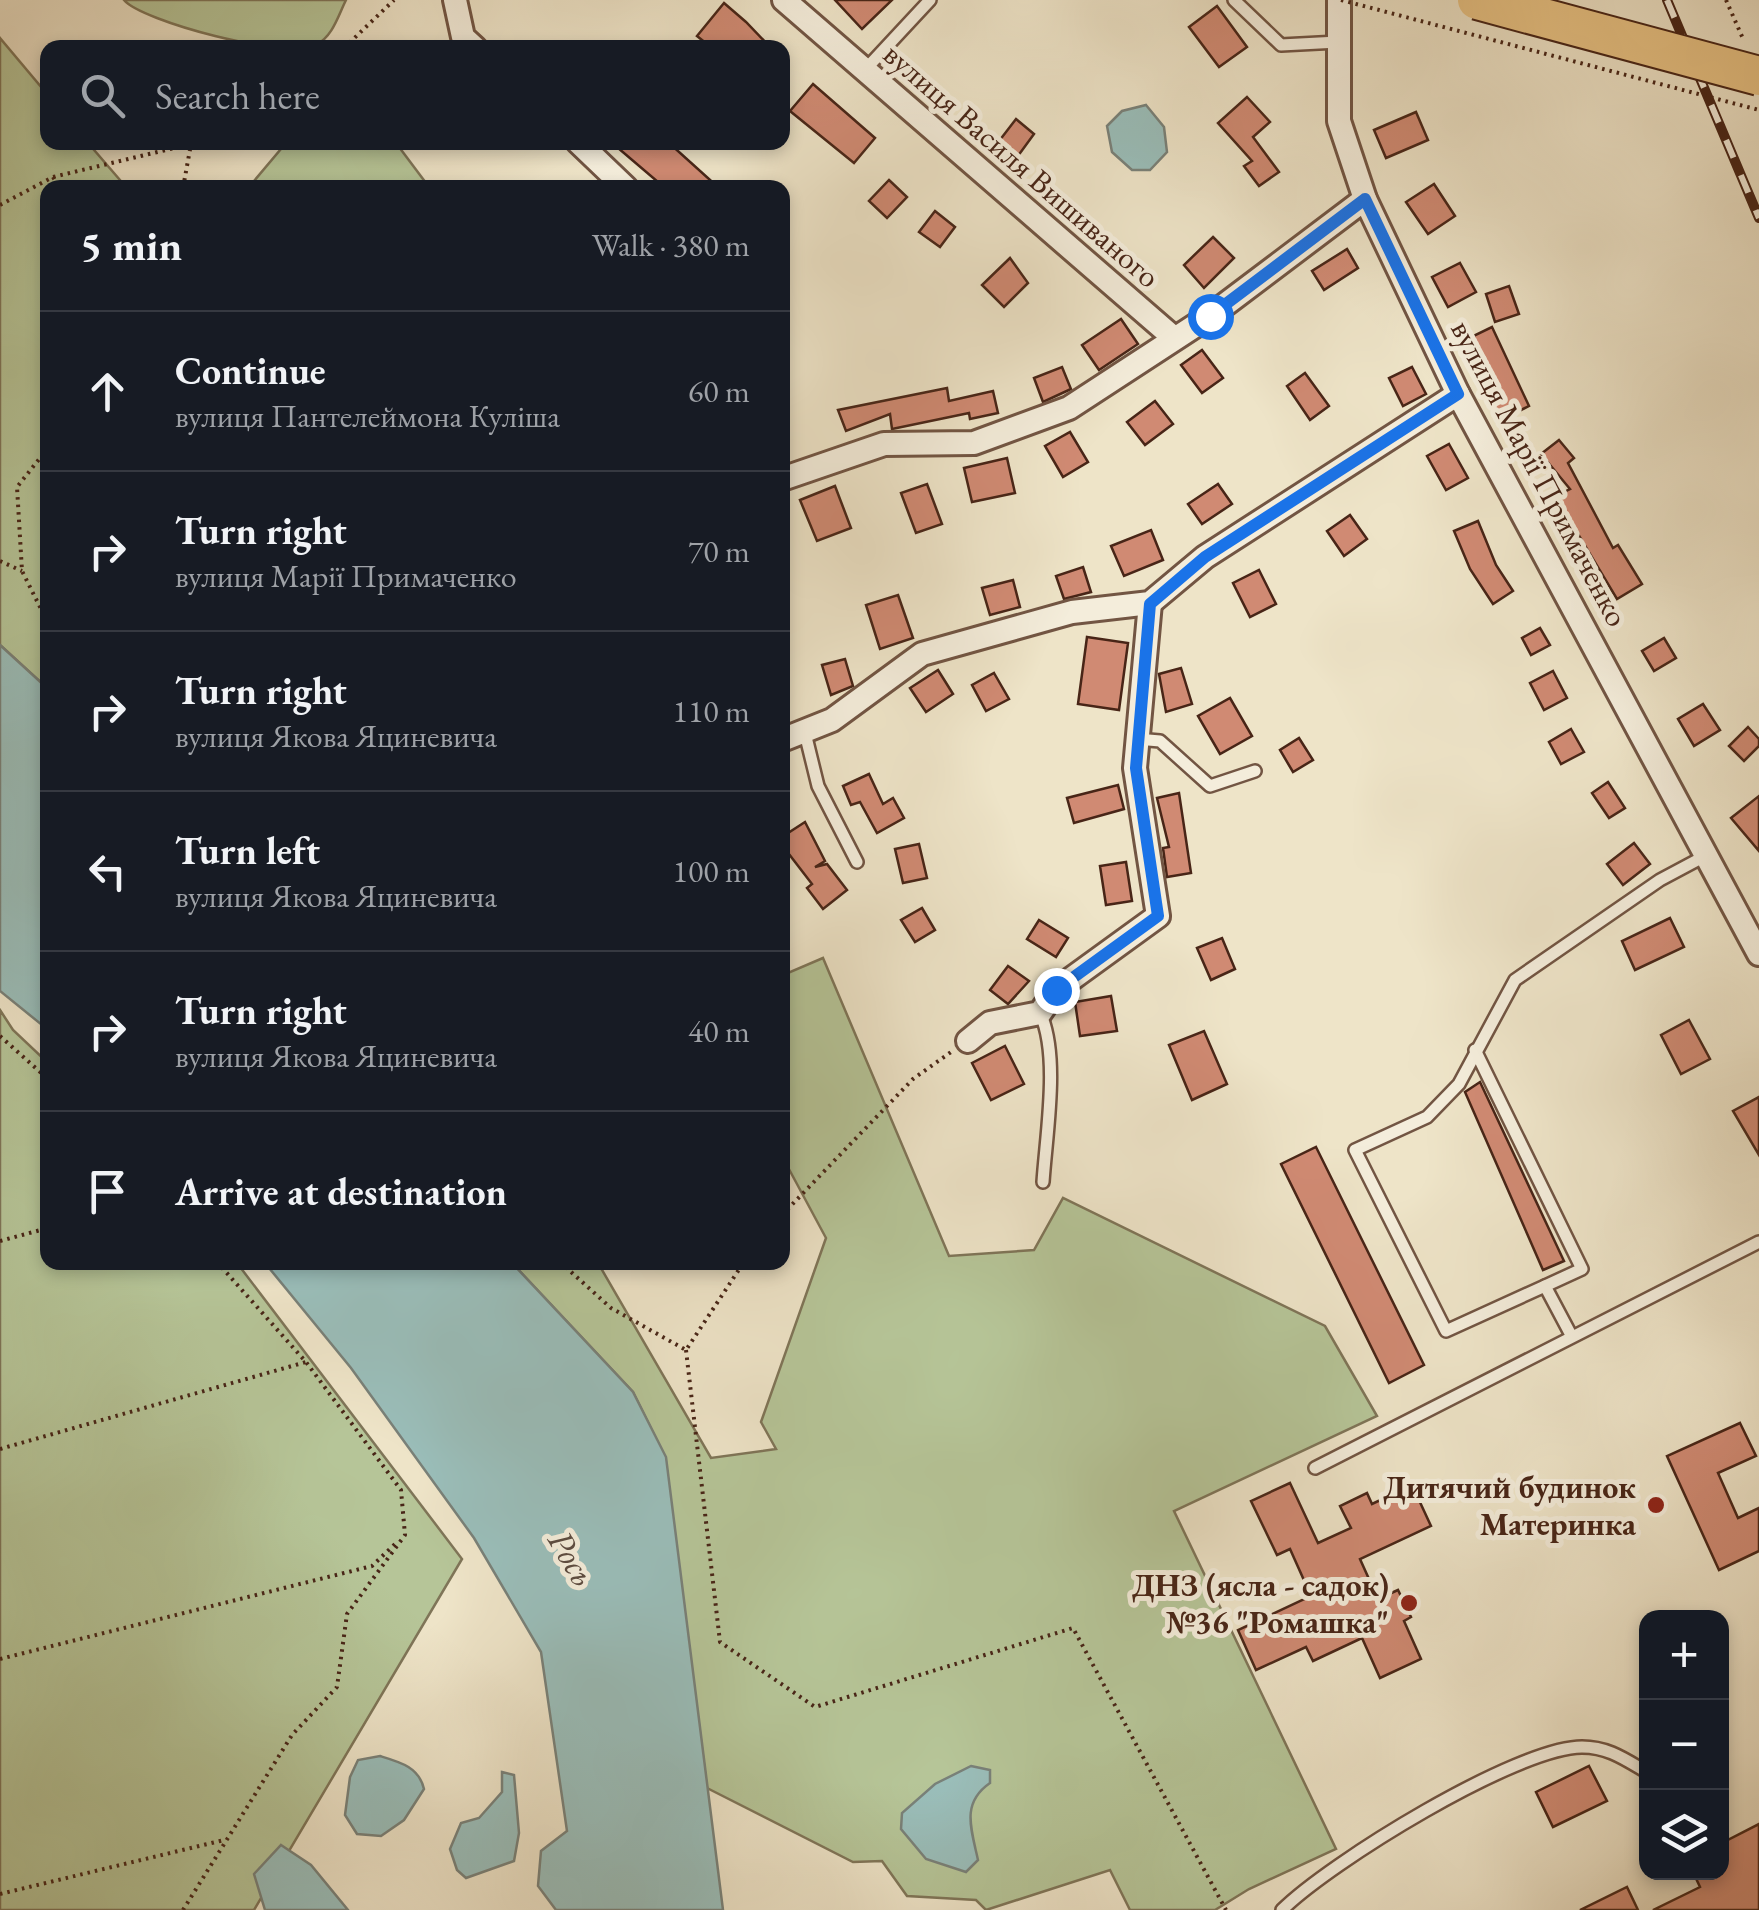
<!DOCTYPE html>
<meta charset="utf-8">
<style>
:root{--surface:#171b24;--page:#242831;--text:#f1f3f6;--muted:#9ea1a6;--line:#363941}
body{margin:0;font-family:"EB Garamond",serif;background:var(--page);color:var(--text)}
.controls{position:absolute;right:30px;bottom:30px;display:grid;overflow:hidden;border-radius:20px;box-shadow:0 5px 15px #0003}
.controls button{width:90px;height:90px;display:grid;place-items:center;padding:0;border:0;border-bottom:2px solid var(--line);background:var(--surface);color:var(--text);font:50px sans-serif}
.stop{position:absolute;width:30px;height:30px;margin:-22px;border:8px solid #1a73e8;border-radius:50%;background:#fff}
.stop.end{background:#1a73e8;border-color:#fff;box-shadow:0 2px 10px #0008}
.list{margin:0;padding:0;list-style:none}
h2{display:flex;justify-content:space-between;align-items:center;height:130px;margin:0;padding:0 40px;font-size:42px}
h2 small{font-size:32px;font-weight:400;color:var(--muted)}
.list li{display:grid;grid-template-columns:65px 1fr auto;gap:30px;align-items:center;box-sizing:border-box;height:160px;padding:0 40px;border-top:2px solid var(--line)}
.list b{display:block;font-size:38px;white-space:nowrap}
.list p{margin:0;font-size:32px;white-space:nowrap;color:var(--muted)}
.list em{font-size:32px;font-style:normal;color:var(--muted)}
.icon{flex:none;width:55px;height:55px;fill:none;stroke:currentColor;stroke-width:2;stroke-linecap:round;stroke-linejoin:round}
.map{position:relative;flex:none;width:1759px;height:1910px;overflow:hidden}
.search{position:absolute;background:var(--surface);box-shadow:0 5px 15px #0003;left:40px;top:40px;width:750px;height:110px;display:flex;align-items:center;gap:25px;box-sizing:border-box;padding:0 35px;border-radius:20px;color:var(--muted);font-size:38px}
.panel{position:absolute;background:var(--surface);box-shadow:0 5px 15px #0003;left:40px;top:180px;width:750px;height:1090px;border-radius:20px}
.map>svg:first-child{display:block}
.green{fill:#b6c598;stroke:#7f7558;stroke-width:2.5}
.water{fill:#9abeba;stroke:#798179;stroke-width:2.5}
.building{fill:#d08a73;stroke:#482517;stroke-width:2.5}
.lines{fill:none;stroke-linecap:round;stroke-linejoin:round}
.lane-casing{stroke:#725543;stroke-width:16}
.street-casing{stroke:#725543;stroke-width:28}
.path{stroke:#482517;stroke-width:4;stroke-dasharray:2.5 5;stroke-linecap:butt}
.lane{stroke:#f4eddb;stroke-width:11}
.street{stroke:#f4eddb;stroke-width:22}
.rail-casing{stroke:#482517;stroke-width:10}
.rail{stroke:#f4eddb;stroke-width:6;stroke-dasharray:19;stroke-linecap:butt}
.primary-bridge-casing{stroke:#482517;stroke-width:42;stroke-linecap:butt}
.path-bridge{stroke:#482517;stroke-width:4;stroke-dasharray:2.5 5;stroke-linecap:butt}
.primary-bridge{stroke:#e7c284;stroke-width:38}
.route{stroke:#1a73e8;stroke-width:12}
.poi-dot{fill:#8f2418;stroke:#f4eddb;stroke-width:4}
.labels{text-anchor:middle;stroke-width:10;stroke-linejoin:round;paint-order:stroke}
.street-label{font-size:32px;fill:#482517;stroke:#f4eddb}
.poi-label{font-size:32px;font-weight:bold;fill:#482517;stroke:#f4eddb;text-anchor:end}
.water-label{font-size:35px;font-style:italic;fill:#5c4b40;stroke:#f4eddb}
</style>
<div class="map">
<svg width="1759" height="1910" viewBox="0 0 1759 1910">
<rect width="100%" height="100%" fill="#eee4c8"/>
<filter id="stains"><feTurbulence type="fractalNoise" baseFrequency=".002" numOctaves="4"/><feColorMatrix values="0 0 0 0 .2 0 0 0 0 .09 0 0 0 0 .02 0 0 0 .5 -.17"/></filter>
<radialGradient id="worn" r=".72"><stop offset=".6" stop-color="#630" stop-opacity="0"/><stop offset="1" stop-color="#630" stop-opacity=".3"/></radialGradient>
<g class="green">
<path d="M 124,0 L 346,0 C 338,16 333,36 316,45 C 286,60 141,21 124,0 Z"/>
<polygon points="0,38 47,94 48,142 88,143 126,187 48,188 47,688 0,645"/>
<polygon points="286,143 396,143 429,187 249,187"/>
<polygon points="823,958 949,1256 1034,1250 1063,1198 1325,1326 1377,1416 1174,1511 1336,1849 1249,1889 1215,1910 1130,1910 1110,1870 986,1910 976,1900 907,1896 882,1861 853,1862 707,1788 665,1457 633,1392 512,1263 598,1263 711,1458 776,1449 761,1422 826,1238 783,1158 783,975"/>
<polygon points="0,1010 13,1030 47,1062 48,1262 237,1263 462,1559 254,1910 0,1910"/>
</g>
<g class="water">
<polygon points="1146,105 1164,127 1167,152 1150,170 1132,170 1112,152 1107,126 1122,111"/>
<polygon points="0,645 47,688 47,1029 0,991"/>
<polygon points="265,1263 512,1263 633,1392 666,1457 723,1910 556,1910 538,1886 541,1851 567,1831 541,1652 474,1538 351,1368"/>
<path d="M 380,1756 C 400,1762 419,1767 424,1789 L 404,1820 L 381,1836 L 357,1834 L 345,1815 L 350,1777 L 358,1760 Z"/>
<path d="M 971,1766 L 990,1770 L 990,1783 C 961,1803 971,1828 978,1860 L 966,1872 L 926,1859 L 901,1829 L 902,1813 L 935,1784 Z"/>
<polygon points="502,1772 514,1775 519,1833 514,1861 466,1878 457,1870 450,1849 461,1823 479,1818 502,1792"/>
<polygon points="281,1845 311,1865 348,1910 265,1910 254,1874"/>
</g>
<g class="building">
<polygon points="835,0 892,0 862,29"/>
<polygon points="724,3 746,22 771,48 712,48 697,36"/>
<polygon points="1217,6 1247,47 1219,67 1189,27"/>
<polygon points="813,84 875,138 854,163 790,111"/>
<polygon points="1247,97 1270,122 1253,137 1279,172 1259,186 1244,166 1252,161 1218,123"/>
<polygon points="1416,112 1428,140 1386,158 1374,130"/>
<polygon points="1016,119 1034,134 1015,160 996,145"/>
<polygon points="611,142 668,142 719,188 665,188"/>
<polygon points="889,180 907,197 887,218 869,201"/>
<polygon points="1434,184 1455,216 1428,234 1406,202"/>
<polygon points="935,211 955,227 940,247 919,232"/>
<polygon points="1213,237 1234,258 1204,288 1184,265"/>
<polygon points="1347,249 1358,268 1324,290 1312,271"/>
<polygon points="1010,258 1028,283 1004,307 982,285"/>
<polygon points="1460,263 1476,292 1448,307 1432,277"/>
<polygon points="1509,286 1519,314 1495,322 1486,294"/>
<polygon points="1121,319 1138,344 1099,370 1082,345"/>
<polygon points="1492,327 1529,406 1499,421 1465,340"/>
<polygon points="1202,350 1223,378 1202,393 1181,365"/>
<polygon points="1062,367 1071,389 1043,402 1034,378"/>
<polygon points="1412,367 1426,394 1403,406 1389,378"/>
<polygon points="1305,373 1329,406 1310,420 1287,386"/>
<polygon points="947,388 949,401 993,391 998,413 970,419 969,413 892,429 890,414 846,431 838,410"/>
<polygon points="1155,401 1173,424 1145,445 1127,422"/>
<polygon points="1070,432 1088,462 1063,477 1045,446"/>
<polygon points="1559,440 1574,458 1568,463 1613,548 1618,545 1642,584 1617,599 1578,534 1573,537 1552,498 1570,489 1541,454"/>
<polygon points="1449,444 1468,478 1446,490 1427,456"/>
<polygon points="1007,458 1015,493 972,502 964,468"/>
<polygon points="927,484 942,524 916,533 901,493"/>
<polygon points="1218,484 1232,504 1202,524 1188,504"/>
<polygon points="835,486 851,528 817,541 800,500"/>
<polygon points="1350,515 1367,539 1344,556 1327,531"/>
<polygon points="1478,521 1496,565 1513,591 1493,604 1470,569 1454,531"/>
<polygon points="1151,530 1163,560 1124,576 1111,546"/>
<polygon points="1083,567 1091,592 1064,599 1056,576"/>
<polygon points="1259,570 1276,604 1250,617 1233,583"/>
<polygon points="1013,580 1020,607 990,615 982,588"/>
<polygon points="898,595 913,638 880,649 866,605"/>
<polygon points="1540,628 1550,645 1531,655 1522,638"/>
<polygon points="1087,637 1128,643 1119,710 1078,704"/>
<polygon points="1664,638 1676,658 1654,671 1642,651"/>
<polygon points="845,659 853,686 831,695 822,665"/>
<polygon points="1181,668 1192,704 1166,712 1159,674"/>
<polygon points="938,670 953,694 926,712 910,688"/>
<polygon points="1553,671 1567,698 1544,710 1530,683"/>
<polygon points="994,673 1009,699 986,711 972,685"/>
<polygon points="1230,698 1252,736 1220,754 1198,716"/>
<polygon points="1703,704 1720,730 1694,746 1678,719"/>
<polygon points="1748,727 1759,739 1759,746 1744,761 1729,746"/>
<polygon points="1571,729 1584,752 1561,764 1549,742"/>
<polygon points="1299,738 1313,760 1293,772 1280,750"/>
<polygon points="869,774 883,804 893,798 904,818 877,833 860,802 851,805 843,786"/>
<polygon points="1608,782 1625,808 1609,818 1592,793"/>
<polygon points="1118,785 1124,809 1074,823 1067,798"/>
<polygon points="1179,793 1191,873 1167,877 1163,848 1169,847 1157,798"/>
<polygon points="1759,796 1759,851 1731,818"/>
<polygon points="805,822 825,861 815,867 827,864 847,890 823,909 807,888 812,884 782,845 782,837"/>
<polygon points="1634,843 1650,864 1623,885 1607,864"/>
<polygon points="919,844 927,878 903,883 895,849"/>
<polygon points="1126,862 1132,901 1106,905 1100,866"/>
<polygon points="922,908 935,930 915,942 901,920"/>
<polygon points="1670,918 1684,947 1635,970 1622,941"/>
<polygon points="1039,920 1068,938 1056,957 1027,939"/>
<polygon points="1222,938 1235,969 1211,980 1197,948"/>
<polygon points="1008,966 1029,981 1008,1004 990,990"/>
<polygon points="1111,996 1117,1031 1080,1036 1075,1002"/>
<polygon points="1689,1020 1710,1059 1681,1074 1661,1035"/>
<polygon points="1204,1031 1227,1084 1192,1100 1169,1045"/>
<polygon points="1005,1046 1024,1084 991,1100 972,1063"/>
<polygon points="1480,1082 1564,1261 1543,1270 1465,1092"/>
<polygon points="1759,1097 1759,1155 1733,1111"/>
<polygon points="1316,1147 1424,1365 1389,1383 1281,1164"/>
<polygon points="1740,1423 1756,1456 1718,1473 1738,1518 1759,1508 1759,1551 1719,1570 1667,1456"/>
<polygon points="1290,1483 1318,1543 1351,1528 1340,1506 1367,1493 1372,1504 1412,1485 1431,1526 1360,1559 1378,1599 1398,1590 1411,1617 1404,1621 1421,1659 1380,1678 1362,1638 1313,1661 1306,1647 1256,1670 1238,1630 1311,1596 1290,1549 1277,1555 1251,1501"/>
<polygon points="1589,1766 1607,1801 1553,1827 1536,1792"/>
<polygon points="1759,1824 1759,1910 1653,1910 1700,1887 1693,1872 1722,1872 1722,1843"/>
<polygon points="1627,1887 1638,1910 1580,1910"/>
</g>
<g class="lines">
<defs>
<g id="lane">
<polyline points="1234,0 1281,45 1338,42"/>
<polyline points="864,71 930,0"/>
<polyline points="805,733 818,786 857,862"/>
<polyline points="1137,739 1160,741 1210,786 1255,771"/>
<path d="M 1040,1013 C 1060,1055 1046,1135 1043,1182"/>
<polyline points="1475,1050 1582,1269 1545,1286"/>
<polyline points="1571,1335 1545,1286 1446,1331 1355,1150 1427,1117 1459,1084 1515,980 1660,880 1705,856"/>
<polyline points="1315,1468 1759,1242"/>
<path d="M 1282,1910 C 1329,1863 1517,1747 1582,1747 C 1607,1747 1623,1758 1645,1771"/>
</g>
<g id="street">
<polyline points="455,0 463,37 475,48"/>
<polyline points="784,0 1174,338"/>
<polyline points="1339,0 1339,121 1365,199 1458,394 1759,954"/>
<polyline points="578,142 626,188"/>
<polyline points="782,479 884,444 974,443 1069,408 1210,316 1365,199"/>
<polyline points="782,740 832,720 922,654 1072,612 1150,603 1205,557 1458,394"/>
<polyline points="968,1041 990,1023 1040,1013 1056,990 1158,916 1135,768 1150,603"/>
</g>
</defs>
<use href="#lane" class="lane-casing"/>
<use href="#street" class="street-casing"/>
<g class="path">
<polyline points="1726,0 1744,41"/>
<polyline points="344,48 394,0"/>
<polyline points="53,177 60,188"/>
<polyline points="183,188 191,144 197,142"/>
<polyline points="0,205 53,177 191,144"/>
<polyline points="48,448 17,487 22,571 48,623"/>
<polyline points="0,561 22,571"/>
<polyline points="0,1036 48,1079"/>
<polyline points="782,1215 913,1079 951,1052"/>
<polyline points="0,1241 48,1228"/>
<polyline points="560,1262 611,1308 686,1350 744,1262"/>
<polyline points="686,1350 720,1642 815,1707 1073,1628 1226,1910"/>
<polyline points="0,1449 306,1362"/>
<polyline points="0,1659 372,1566 395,1544"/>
<polyline points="0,1894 224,1840"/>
<polyline points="183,1910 292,1735 337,1687 347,1614 405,1535 401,1490 306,1362 217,1262"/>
</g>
<use href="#lane" class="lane"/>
<use href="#street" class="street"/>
<defs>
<polyline id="rail" points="1667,0 1759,218"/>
</defs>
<use href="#rail" class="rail-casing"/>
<use href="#rail" class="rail"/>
<defs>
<polyline id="primary-bridge" points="1477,0 1759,76"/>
</defs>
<use href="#primary-bridge" class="primary-bridge-casing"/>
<polyline class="path-bridge" points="1341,0 1759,110"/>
<use href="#primary-bridge" class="primary-bridge"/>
</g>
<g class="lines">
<polyline class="route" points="1056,990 1158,916 1136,768 1150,604 1205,557 1458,394 1365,199 1210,316"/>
</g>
<g class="poi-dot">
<circle cx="1656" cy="1505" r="10"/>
<circle cx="1409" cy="1603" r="10"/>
</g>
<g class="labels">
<g class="street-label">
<text transform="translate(1022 165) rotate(41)" y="11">вулиця Василя Вишиваного</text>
<text transform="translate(1540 473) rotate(62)" y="11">вулиця Марії Примаченко</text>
</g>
<g class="poi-label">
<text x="1636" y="1498">Дитячий будинок<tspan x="1636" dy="37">Материнка</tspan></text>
<text x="1389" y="1596">ДНЗ (ясла - садок)<tspan x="1389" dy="37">№36 "Ромашка"</tspan></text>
</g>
<g class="water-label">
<text transform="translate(572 1558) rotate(59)" y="12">Рось</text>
</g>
</g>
<rect width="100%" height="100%" filter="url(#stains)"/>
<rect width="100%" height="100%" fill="url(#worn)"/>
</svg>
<div class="controls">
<button>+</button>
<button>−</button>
<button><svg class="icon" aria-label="layers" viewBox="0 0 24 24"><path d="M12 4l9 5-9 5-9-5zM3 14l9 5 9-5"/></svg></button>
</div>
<div class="stop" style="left:1210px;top:316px"></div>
<div class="stop end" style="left:1056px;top:990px"></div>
<div class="search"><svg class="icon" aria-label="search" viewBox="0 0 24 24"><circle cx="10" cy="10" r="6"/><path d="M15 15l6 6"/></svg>Search here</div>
<section class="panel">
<h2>5 min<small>Walk · 380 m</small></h2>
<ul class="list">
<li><svg class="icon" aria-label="ahead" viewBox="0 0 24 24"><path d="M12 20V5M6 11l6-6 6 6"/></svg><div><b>Continue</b><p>вулиця Пантелеймона Куліша</p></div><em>60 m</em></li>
<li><svg class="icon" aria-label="right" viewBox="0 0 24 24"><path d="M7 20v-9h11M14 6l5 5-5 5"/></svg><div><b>Turn right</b><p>вулиця Марії Примаченко</p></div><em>70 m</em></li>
<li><svg class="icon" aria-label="right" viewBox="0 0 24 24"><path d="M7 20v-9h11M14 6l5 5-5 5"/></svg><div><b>Turn right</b><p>вулиця Якова Яциневича</p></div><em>110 m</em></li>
<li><svg class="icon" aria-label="left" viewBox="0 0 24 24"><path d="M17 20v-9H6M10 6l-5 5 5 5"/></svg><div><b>Turn left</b><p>вулиця Якова Яциневича</p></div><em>100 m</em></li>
<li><svg class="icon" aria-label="right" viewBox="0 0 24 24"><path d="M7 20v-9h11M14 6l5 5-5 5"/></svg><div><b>Turn right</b><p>вулиця Якова Яциневича</p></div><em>40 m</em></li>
<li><svg class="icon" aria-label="arrive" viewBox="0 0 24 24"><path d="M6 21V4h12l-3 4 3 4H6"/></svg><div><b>Arrive at destination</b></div></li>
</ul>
</section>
</div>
